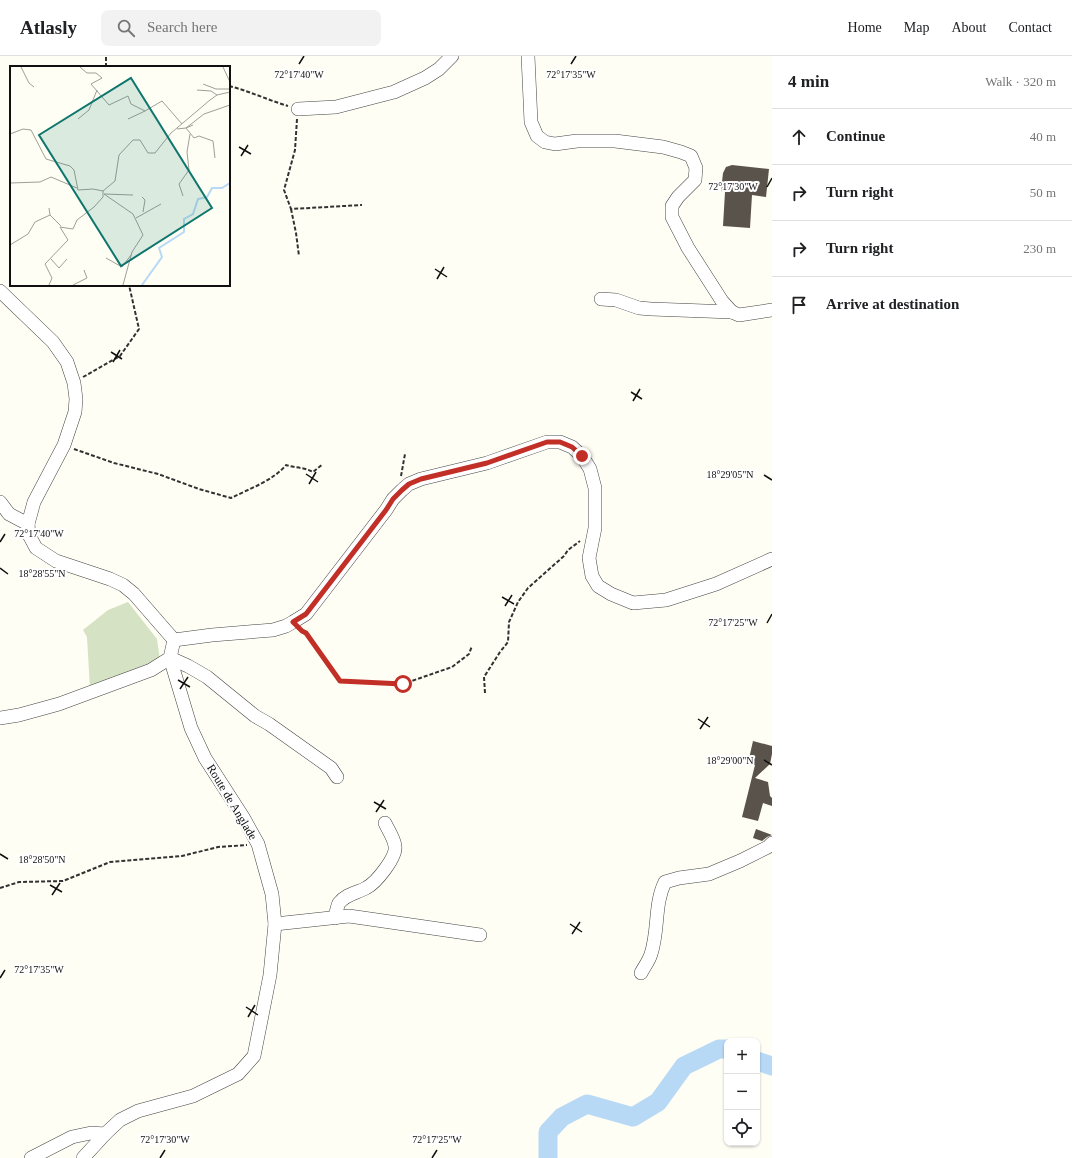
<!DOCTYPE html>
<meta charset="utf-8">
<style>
:root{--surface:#fff;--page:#f2f2f2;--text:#202124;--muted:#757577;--line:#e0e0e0}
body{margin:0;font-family:Georgia,serif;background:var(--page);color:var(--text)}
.controls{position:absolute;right:12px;bottom:12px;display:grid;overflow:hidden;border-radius:8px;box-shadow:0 1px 3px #0004}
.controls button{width:36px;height:36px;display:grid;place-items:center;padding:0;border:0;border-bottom:1px solid var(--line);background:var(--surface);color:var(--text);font:20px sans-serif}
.stop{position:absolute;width:12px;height:12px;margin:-9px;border:3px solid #c12f27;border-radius:50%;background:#fff}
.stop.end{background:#c12f27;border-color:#fff;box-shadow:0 1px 4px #0008}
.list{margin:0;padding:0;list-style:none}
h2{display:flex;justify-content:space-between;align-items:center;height:52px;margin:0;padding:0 16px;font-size:17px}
h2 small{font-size:13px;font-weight:400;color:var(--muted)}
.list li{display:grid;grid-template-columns:26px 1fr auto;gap:12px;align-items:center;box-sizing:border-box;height:56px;padding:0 16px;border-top:1px solid var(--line)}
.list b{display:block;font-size:15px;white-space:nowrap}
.list em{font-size:13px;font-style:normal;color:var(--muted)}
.icon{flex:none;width:22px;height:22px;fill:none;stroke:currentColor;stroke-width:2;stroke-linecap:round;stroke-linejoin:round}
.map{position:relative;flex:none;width:772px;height:1102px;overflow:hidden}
header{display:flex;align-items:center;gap:24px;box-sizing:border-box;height:56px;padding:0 20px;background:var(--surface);border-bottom:1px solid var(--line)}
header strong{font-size:19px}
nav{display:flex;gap:22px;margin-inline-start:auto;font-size:14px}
.search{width:280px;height:36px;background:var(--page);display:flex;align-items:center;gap:10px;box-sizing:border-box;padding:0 14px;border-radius:8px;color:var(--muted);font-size:15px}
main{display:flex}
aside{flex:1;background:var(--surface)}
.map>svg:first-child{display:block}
.cemetery{fill:#d5e2c3}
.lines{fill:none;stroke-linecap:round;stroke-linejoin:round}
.river{stroke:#b8d9f6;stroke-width:19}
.building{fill:#59534c}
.minor-casing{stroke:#434343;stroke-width:14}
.path{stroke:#323232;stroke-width:2;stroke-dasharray:4 2;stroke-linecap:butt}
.minor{stroke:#fff;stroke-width:13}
.route{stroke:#c12f27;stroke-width:5}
.ticks{fill:none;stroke:#101010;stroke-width:1.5}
.labels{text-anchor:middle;stroke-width:4;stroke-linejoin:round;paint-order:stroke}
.street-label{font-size:12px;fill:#101010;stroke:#fff}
.inset-river{fill:none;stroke:#b8d9f6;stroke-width:2}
.inset-road{fill:none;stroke:#9f9f99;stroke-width:1}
.view{fill:#0f766e;fill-opacity:0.15;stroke:#0f766e;stroke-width:2}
.inset-edge{fill:none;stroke:#101010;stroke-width:2}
.ticks-label{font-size:10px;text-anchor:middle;fill:#101010;stroke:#fff;stroke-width:4;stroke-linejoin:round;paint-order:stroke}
</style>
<header>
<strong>Atlasly</strong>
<div class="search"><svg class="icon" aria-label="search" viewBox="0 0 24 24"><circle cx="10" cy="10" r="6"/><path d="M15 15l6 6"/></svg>Search here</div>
<nav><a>Home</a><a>Map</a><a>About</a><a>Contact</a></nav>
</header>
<main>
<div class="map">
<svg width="772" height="1102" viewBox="0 0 772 1102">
<rect width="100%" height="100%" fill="#fffef4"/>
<polygon class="cemetery" points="128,546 157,583 160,604 90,633 87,581 83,574 108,554"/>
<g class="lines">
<g class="river">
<polyline points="757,1005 772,1010"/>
<polyline points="548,1102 548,1076 562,1061 587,1048 633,1061 658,1046 684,1010 719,993 727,993"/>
</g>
</g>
<g class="building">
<polygon points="732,109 769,113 766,141 752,139 750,172 723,170 725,136 721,135 723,117 726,111"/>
<polygon points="753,685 772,690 772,698 770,708 755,722 768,726 770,740 772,742 772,750 763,747 758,765 742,761 755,709 748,707"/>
<polygon points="756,773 772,779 767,781 762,785 753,782"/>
</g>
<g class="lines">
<defs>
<g id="minor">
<polyline points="528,0 531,66 537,80 545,86 555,88 577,85 615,85 663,91 681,96 691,100 696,112 695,124 678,141 672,150 672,161 688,192 722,245 732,256 739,259 772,254"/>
<polyline points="298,53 336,51 394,36 425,22 439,13 452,0"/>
<polyline points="0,235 53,286 67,306 74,327 76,343 75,356 64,389 34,446 28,468 29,479 36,492 56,505 110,523 123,529 134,538 174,584"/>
<polyline points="601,243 616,244 639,252 651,253 732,256"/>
<polyline points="0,446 9,458 28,468"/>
<polyline points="170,602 188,610 207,621 255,660 269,668 331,712 337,721"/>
<polyline points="0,662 19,659 59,648 151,614 170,602 174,584 212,579 273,574 286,570 293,566 306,558 386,454 393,443 402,434 409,428 421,423 487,407 547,386 560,386 572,391 582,400 590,413 595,432 595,472 589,502 592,520 598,530 611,538 633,547 666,544 716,528 772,503"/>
<path d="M 335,862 C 336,857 337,851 339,847 C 346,838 357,837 366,832 C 376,827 397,801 395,790 C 394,782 388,774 385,767"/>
<polyline points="275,868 349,860 480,879"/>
<path d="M 641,917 C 644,911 649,905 651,898 C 659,874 654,848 665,826 L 679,822 L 709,818 L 740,805 L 768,791 L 772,787"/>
<polyline points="31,1102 72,1081 91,1077 105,1078"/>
<polyline points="83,1102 105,1078 120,1064 138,1055 193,1040 238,1018 254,1000 270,919 275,868 272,838 258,788 243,761 205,702 191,672 170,602"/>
</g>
</defs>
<use href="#minor" class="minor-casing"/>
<g class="path">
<polyline points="106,11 106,0"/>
<path d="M 229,30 C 249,35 268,44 288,50"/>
<polyline points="297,63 295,94 284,134 291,153 362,149"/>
<polyline points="291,153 296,177 299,200"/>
<polyline points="83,321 120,300 139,273 129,229"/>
<path d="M 74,393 L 114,407 L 158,418 L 199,433 L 231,442 C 249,433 274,424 286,409 C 295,412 304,411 313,416 L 323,408"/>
<polyline points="401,420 405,398"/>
<polyline points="301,574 307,577 340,625 403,628 452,611 469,598 472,590"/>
<polyline points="485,637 484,621 500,596 508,586 509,566 518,546 528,532 564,500 568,494 580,485"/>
<polyline points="0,832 19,826 63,825 110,806 182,800 218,791 247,789"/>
</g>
<use href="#minor" class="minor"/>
</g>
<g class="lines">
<polyline class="route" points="403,628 340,625 306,577 302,575 293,566 306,558 386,454 393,443 402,434 409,428 421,423 487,407 547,386 560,386 572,391 582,400"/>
</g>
<path class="ticks" d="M 299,8 L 304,0M 571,8 L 576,0M 239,91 L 251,98M 241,100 L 248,89M 767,131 L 772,122M 435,213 L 447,221M 437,223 L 444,211M 111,296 L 122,303M 113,306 L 120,294M 631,336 L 642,343M 633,345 L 640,333M 306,418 L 318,426M 764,419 L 772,424M 309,428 L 316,416M 0,486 L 5,478M 0,512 L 8,518M 502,541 L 514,548M 505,550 L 512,539M 767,567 L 772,558M 178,624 L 190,631M 180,633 L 188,621M 698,663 L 710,671M 700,673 L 708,661M 764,704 L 772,709M 374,746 L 386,753M 376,756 L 384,744M 0,798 L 8,803M 50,829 L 62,836M 52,839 L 60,827M 570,868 L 582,876M 572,878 L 580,866M 0,922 L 5,914M 246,951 L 258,959M 248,961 L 255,949M 160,1102 L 165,1094M 432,1102 L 437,1094"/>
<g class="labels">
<g class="street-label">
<text transform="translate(232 746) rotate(59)" y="4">Route de Anglade</text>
</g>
</g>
<g transform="translate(10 10)">
<rect width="220" height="220" fill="#fffef4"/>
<path class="inset-river" d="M 132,219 L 152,191 L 149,182 L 174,166 L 174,153 L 183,148 L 188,133 L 197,131 L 202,122 L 212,122 L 220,117"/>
<path class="inset-road" d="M 11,1 L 19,17 L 24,21M 70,1 L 77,7 L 86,7 L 92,12 L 81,18 L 99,39 L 118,30 L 121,38 L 135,45 L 152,35 L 172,58M 213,1 L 220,16M 193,18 L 206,23 L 220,23M 187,24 L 201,25 L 207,29M 68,53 L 79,44 L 87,24M 118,53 L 135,45M 183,59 L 176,62 L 184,72 L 189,70 L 203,75 L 205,92M 167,63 L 176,62 L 194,48 L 220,39M 0,68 L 13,63 L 21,64 L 36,93 L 60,100 L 64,104 L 68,124 L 83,123 L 93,125M 0,117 L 30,116 L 41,111 L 67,122M 94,128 L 123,148 L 133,169 L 122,186 L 113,219M 94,128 L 123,129M 173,130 L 169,118 L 179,104 L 177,86 L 180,68M 132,131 L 135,134 L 133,146M 40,149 L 51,160M 126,152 L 151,138M 0,179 L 18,168 L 25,156 L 40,149 L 39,142M 96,192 L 112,201 L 121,189M 41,193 L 49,202 L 57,193M 39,219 L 42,212 L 35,198 L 58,174 L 50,161 L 63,163 L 67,154 L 84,141 L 93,131 L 93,125 L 105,115 L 109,89 L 123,74 L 130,74 L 138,87 L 145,87 L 161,67 L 200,34 L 207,29 L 220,26M 63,219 L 77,212 L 74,204"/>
<path class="view" d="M 121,12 L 202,142 L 111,200 L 29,69 Z"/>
<rect width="220" height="220" class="inset-edge"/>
</g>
<g class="ticks-label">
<text x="299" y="22">72°17'40"W</text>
<text x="571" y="22">72°17'35"W</text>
<text x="733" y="134">72°17'30"W</text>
<text x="730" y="422">18°29'05"N</text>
<text x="39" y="481">72°17'40"W</text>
<text x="42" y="521">18°28'55"N</text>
<text x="733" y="570">72°17'25"W</text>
<text x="730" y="708">18°29'00"N</text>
<text x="42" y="807">18°28'50"N</text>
<text x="39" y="917">72°17'35"W</text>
<text x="165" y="1087">72°17'30"W</text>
<text x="437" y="1087">72°17'25"W</text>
</g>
</svg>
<div class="controls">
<button>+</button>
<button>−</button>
<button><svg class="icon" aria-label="locate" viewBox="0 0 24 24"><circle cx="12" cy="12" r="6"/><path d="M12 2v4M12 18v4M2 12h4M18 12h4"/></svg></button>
</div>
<div class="stop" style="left:403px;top:628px"></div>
<div class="stop end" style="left:582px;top:400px"></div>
</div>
<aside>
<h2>4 min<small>Walk · 320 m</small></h2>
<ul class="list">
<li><svg class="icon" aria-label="ahead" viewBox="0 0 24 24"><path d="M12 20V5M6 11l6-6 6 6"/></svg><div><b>Continue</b></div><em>40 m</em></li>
<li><svg class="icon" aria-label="right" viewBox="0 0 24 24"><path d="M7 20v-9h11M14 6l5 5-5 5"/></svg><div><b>Turn right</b></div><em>50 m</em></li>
<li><svg class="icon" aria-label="right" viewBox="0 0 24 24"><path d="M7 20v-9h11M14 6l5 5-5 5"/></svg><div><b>Turn right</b></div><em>230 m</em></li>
<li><svg class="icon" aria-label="arrive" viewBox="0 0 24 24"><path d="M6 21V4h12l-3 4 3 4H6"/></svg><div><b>Arrive at destination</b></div></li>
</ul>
</aside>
</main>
